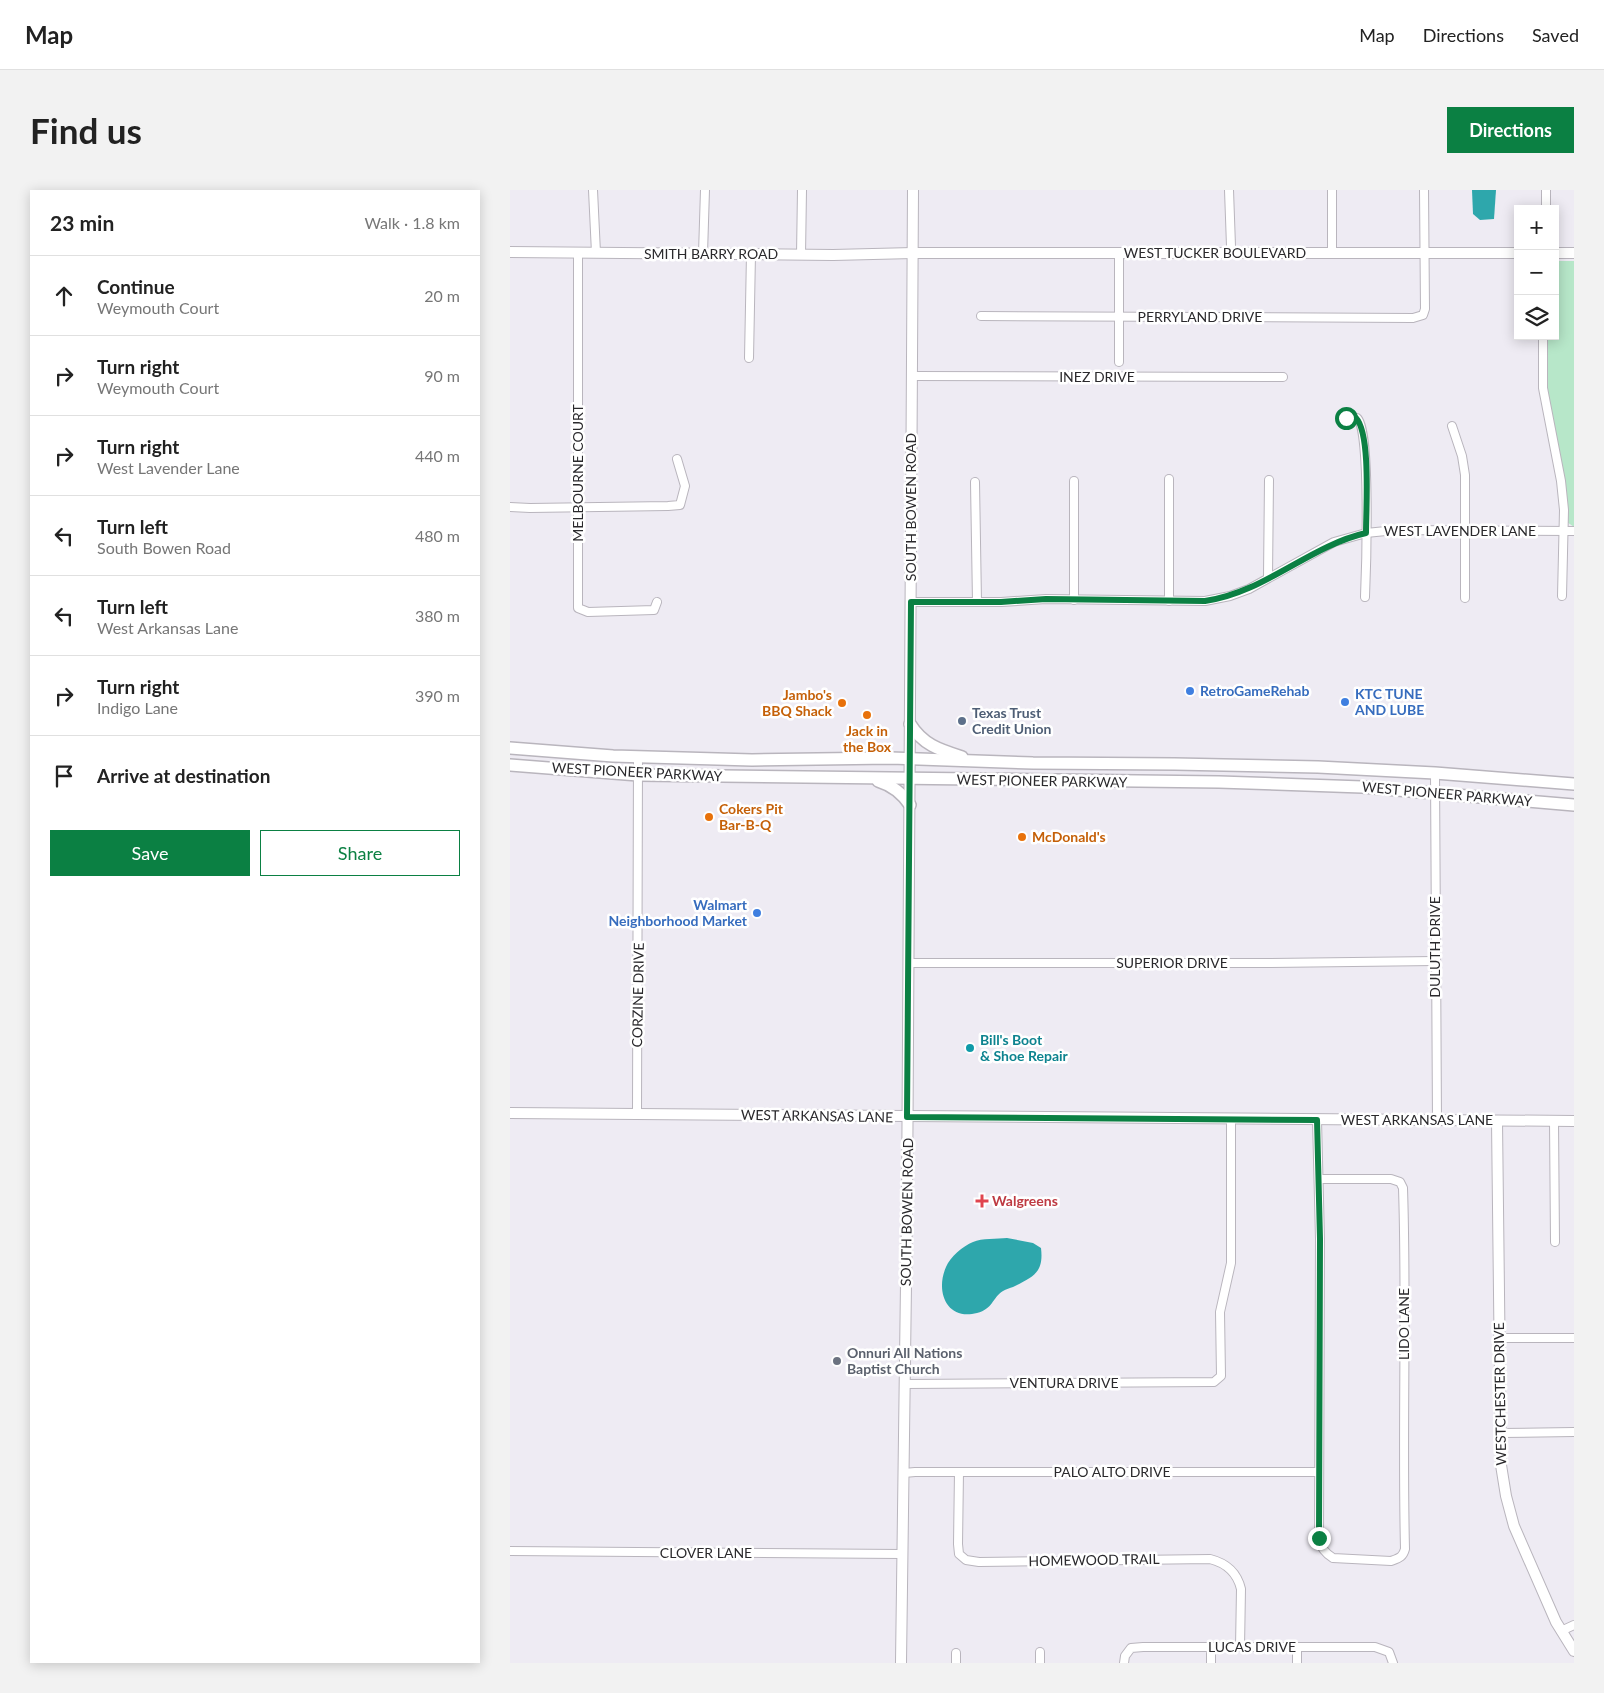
<!DOCTYPE html>
<meta charset="utf-8">
<style>
:root{--surface:#fff;--page:#f2f2f2;--text:#222;--muted:#767676;--line:#e0e0e0;--accent:#0b8043}
body{margin:0;font-family:Lato,sans-serif;background:var(--page);color:var(--text)}
.controls{position:absolute;right:15px;top:15px;display:grid;overflow:hidden;border-radius:0px;box-shadow:0 2px 12px #0003}
.controls button{width:45px;height:45px;display:grid;place-items:center;padding:0;border:0;border-bottom:1px solid var(--line);background:var(--surface);color:var(--text);font:25px sans-serif}
.stop{position:absolute;width:15px;height:15px;margin:-11px;border:4px solid #0b8043;border-radius:50%;background:#fff}
.stop.end{background:#0b8043;border-color:#fff;box-shadow:0 1px 5px #0008}
.list{margin:0;padding:0;list-style:none}
h2{display:flex;justify-content:space-between;align-items:center;height:65px;margin:0;padding:0 20px;font-size:21px}
h2 small{font-size:16px;font-weight:400;color:var(--muted)}
.list li{display:grid;grid-template-columns:32px 1fr auto;gap:15px;align-items:center;box-sizing:border-box;height:80px;padding:0 20px;border-top:1px solid var(--line)}
.list b{display:block;font-size:19px;white-space:nowrap}
.list p{margin:0;font-size:16px;white-space:nowrap;color:var(--muted)}
.list em{font-size:16px;font-style:normal;color:var(--muted)}
.actions{display:flex;gap:10px;padding:15px 20px}
.actions a{flex:1;padding:11px 0;border:1px solid var(--accent);border-radius:0px;text-align:center;font-size:18px;color:var(--accent)}
.actions .main{background:var(--accent);color:#fff}
.icon{flex:none;width:28px;height:28px;fill:none;stroke:currentColor;stroke-width:2;stroke-linecap:round;stroke-linejoin:round}
.map{position:relative;flex:none;width:1064px;height:1473px;overflow:hidden;border-radius:0px}
header{display:flex;align-items:center;gap:30px;box-sizing:border-box;height:70px;padding:0 25px;background:var(--surface);border-bottom:1px solid var(--line)}
header strong{font-size:24px}
nav{display:flex;gap:28px;margin-inline-start:auto;font-size:18px}
.intro{display:flex;align-items:center;justify-content:space-between;box-sizing:border-box;height:120px;padding:0 30px}
h1{margin:0;font-size:35px}
.button{padding:12px 22px;border-radius:0px;background:var(--accent);color:#fff;font-size:18px;font-weight:700}
main{display:flex;gap:30px;padding:0 30px}
aside{flex:1;background:var(--surface);border-radius:0px;box-shadow:0 2px 12px #0003}
.map>svg:first-child{display:block}
.green{fill:#b7e7c9}
.water{fill:#2ea7ac}
.lines{fill:none;stroke-linecap:round;stroke-linejoin:round}
.street-casing{stroke:#b9b5bd;stroke-width:10}
.secondary-casing{stroke:#b9b5bd;stroke-width:12}
.primary-casing{stroke:#b9b5bd;stroke-width:14}
.street{stroke:#fff;stroke-width:8}
.secondary{stroke:#fff;stroke-width:10}
.primary{stroke:#fff;stroke-width:11}
.route{stroke:#0b8043;stroke-width:6}
.shop-dot{fill:#3f7fe0;stroke:#fff;stroke-width:2}
.food-dot{fill:#e8710a;stroke:#fff;stroke-width:2}
.service-dot{fill:#5c6f8a;stroke:#fff;stroke-width:2}
.culture-dot{fill:#0f9aa8;stroke:#fff;stroke-width:2}
.health-dot{fill:#e0444e;stroke:#fff;stroke-width:2}
.worship-dot{fill:#6b7280;stroke:#fff;stroke-width:2}
.labels{text-anchor:middle;stroke-width:5;stroke-linejoin:round;paint-order:stroke}
.street-label{font-size:14px;fill:#2a292c;stroke:#fff}
.shop-label{font-size:14px;font-weight:bold;fill:#366cbe;stroke:#fff;text-anchor:start}
.food-label{font-size:14px;font-weight:bold;fill:#c56008;stroke:#fff;text-anchor:start}
.service-label{font-size:14px;font-weight:bold;fill:#4e5e75;stroke:#fff;text-anchor:start}
.culture-label{font-size:14px;font-weight:bold;fill:#0d838f;stroke:#fff;text-anchor:start}
.health-label{font-size:14px;font-weight:bold;fill:#be3a42;stroke:#fff;text-anchor:start}
.worship-label{font-size:14px;font-weight:bold;fill:#5b616d;stroke:#fff;text-anchor:start}
</style>
<header>
<strong>Map</strong>
<nav><a>Map</a><a>Directions</a><a>Saved</a></nav>
</header>
<div class="intro"><h1>Find us</h1><a class="button">Directions</a></div>
<main>
<aside>
<h2>23 min<small>Walk · 1.8 km</small></h2>
<ul class="list">
<li><svg class="icon" aria-label="ahead" viewBox="0 0 24 24"><path d="M12 20V5M6 11l6-6 6 6"/></svg><div><b>Continue</b><p>Weymouth Court</p></div><em>20 m</em></li>
<li><svg class="icon" aria-label="right" viewBox="0 0 24 24"><path d="M7 20v-9h11M14 6l5 5-5 5"/></svg><div><b>Turn right</b><p>Weymouth Court</p></div><em>90 m</em></li>
<li><svg class="icon" aria-label="right" viewBox="0 0 24 24"><path d="M7 20v-9h11M14 6l5 5-5 5"/></svg><div><b>Turn right</b><p>West Lavender Lane</p></div><em>440 m</em></li>
<li><svg class="icon" aria-label="left" viewBox="0 0 24 24"><path d="M17 20v-9H6M10 6l-5 5 5 5"/></svg><div><b>Turn left</b><p>South Bowen Road</p></div><em>480 m</em></li>
<li><svg class="icon" aria-label="left" viewBox="0 0 24 24"><path d="M17 20v-9H6M10 6l-5 5 5 5"/></svg><div><b>Turn left</b><p>West Arkansas Lane</p></div><em>380 m</em></li>
<li><svg class="icon" aria-label="right" viewBox="0 0 24 24"><path d="M7 20v-9h11M14 6l5 5-5 5"/></svg><div><b>Turn right</b><p>Indigo Lane</p></div><em>390 m</em></li>
<li><svg class="icon" aria-label="arrive" viewBox="0 0 24 24"><path d="M6 21V4h12l-3 4 3 4H6"/></svg><div><b>Arrive at destination</b></div></li>
</ul>
<div class="actions"><a class="main">Save</a><a>Share</a></div>
</aside>
<div class="map">
<svg width="1064" height="1473" viewBox="0 0 1064 1473">
<rect width="100%" height="100%" fill="#eeebf3"/>
<polygon class="green" points="1045,71 1064,71 1064,337 1057,332 1037,204 1037,146 1045,146"/>
<g class="water">
<polygon points="962,0 986,0 984,29 970,30 963,24"/>
<path d="M 497,1048 L 523,1053 L 531,1058 C 534,1083 523,1087 503,1097 C 500,1098 496,1099 493,1101 C 482,1108 483,1119 467,1123 C 437,1131 425,1102 436,1077 C 440,1067 453,1056 463,1052 C 472,1048 487,1049 497,1048 Z"/>
</g>
<g class="lines">
<defs>
<g id="street">
<polyline points="83,0 86,63"/>
<polyline points="719,0 721,56 720,63"/>
<polyline points="822,0 822,63"/>
<polyline points="1036,19 1036,0"/>
<polyline points="68,63 68,418 78,422 144,420 147,412"/>
<polyline points="193,64 195,0"/>
<polyline points="291,65 292,0"/>
<polyline points="471,126 903,128 913,125 915,119 914,0"/>
<polyline points="1033,146 1033,198 1051,291 1054,320 1052,406"/>
<polyline points="239,168 241,64"/>
<polyline points="609,172 609,63"/>
<polyline points="402,186 773,187"/>
<path d="M 836,228 C 839,228 845,227 847,228 C 861,237 856,384 855,407"/>
<polyline points="942,236 952,266 955,285 955,408"/>
<polyline points="659,289 659,411"/>
<polyline points="465,292 467,412"/>
<polyline points="0,317 20,318 158,316 170,315 175,296 167,269"/>
<polyline points="758,387 759,290"/>
<polyline points="564,410 564,291"/>
<polyline points="401,412 491,412 536,409 695,411 720,406 739,399 824,352 856,343 886,340 1064,341"/>
<polyline points="925,583 927,931"/>
<polyline points="399,773 761,773 925,771"/>
<polyline points="127,924 128,567"/>
<path d="M 807,930 L 810,1049 L 809,1348 C 811,1358 815,1363 823,1368 L 881,1371 C 889,1368 893,1367 895,1359 C 892,1239 897,1118 893,998 L 890,992 L 881,989 L 809,989"/>
<polyline points="1044,931 1045,1052"/>
<polyline points="988,1148 1064,1148"/>
<polyline points="395,1194 704,1192 711,1186 710,1122 721,1073 721,929"/>
<polyline points="990,1243 1064,1242"/>
<path d="M 449,1282 L 448,1354 L 449,1364 L 456,1370 L 469,1372 L 700,1369 C 716,1373 727,1382 731,1399 L 730,1457"/>
<polyline points="394,1283 405,1282 809,1282"/>
<polyline points="0,1361 392,1364"/>
<polyline points="1051,1441 1064,1435"/>
<polyline points="787,1457 787,1473"/>
<polyline points="530,1462 530,1473"/>
<polyline points="446,1473 446,1463"/>
<polyline points="614,1473 615,1466 621,1458 633,1457 865,1457 879,1462 883,1473"/>
<polyline points="701,1473 701,1457"/>
</g>
<g id="secondary">
<polyline points="0,62 323,65 403,63 1008,63"/>
<polyline points="1045,63 1064,63"/>
<polyline points="0,923 1064,931"/>
<polyline points="987,931 991,1275 996,1306 1004,1336 1046,1432 1064,1461"/>
<polyline points="391,1473 397,1018 403,0"/>
</g>
<g id="primary">
<path d="M 400,534 C 413,555 430,560 452,567"/>
<polyline points="0,558 103,566 242,570 381,568 523,573 665,574 808,577 925,583 1064,594"/>
<polyline points="0,575 128,585 709,592 852,597 1064,615"/>
<path d="M 368,591 C 381,595 392,603 400,615"/>
</g>
</defs>
<use href="#street" class="street-casing"/>
<use href="#secondary" class="secondary-casing"/>
<use href="#primary" class="primary-casing"/>
<use href="#street" class="street"/>
<use href="#secondary" class="secondary"/>
<use href="#primary" class="primary"/>
</g>
<g class="lines">
<path class="route" d="M 809,1348 L 810,1049 L 807,930 L 397,927 L 401,412 L 491,412 L 536,409 L 695,411 C 754,403 799,356 856,343 C 856,319 861,244 846,228 L 836,228"/>
</g>
<g class="shop-dot">
<circle cx="680" cy="501" r="5"/>
<circle cx="835" cy="512" r="5"/>
<circle cx="247" cy="723" r="5"/>
</g>
<g class="food-dot">
<circle cx="332" cy="513" r="5"/>
<circle cx="357" cy="525" r="5"/>
<circle cx="199" cy="627" r="5"/>
<circle cx="512" cy="647" r="5"/>
</g>
<circle class="service-dot" cx="452" cy="531" r="5"/>
<circle class="culture-dot" cx="460" cy="858" r="5"/>
<path class="health-dot" d="M469.5 1003.5h5v5h5v5h-5v5h-5v-5h-5v-5h5z"/>
<circle class="worship-dot" cx="327" cy="1171" r="5"/>
<g class="labels">
<g class="street-label">
<text x="705" y="68">WEST TUCKER BOULEVARD</text>
<text x="201" y="69">SMITH BARRY ROAD</text>
<text x="690" y="132">PERRYLAND DRIVE</text>
<text x="587" y="192">INEZ DRIVE</text>
<text transform="translate(68 283) rotate(-90)" y="5">MELBOURNE COURT</text>
<text transform="translate(401 317) rotate(-90)" y="5">SOUTH BOWEN ROAD</text>
<text x="950" y="346">WEST LAVENDER LANE</text>
<text transform="translate(127 582) rotate(3)" y="5">WEST PIONEER PARKWAY</text>
<text transform="translate(532 591) rotate(1)" y="5">WEST PIONEER PARKWAY</text>
<text transform="translate(937 604) rotate(5)" y="5">WEST PIONEER PARKWAY</text>
<text transform="translate(925 757) rotate(-90)" y="5">DULUTH DRIVE</text>
<text x="662" y="778">SUPERIOR DRIVE</text>
<text transform="translate(128 805) rotate(-89)" y="5">CORZINE DRIVE</text>
<text transform="translate(307 926) rotate(1)" y="5">WEST ARKANSAS LANE</text>
<text x="907" y="935">WEST ARKANSAS LANE</text>
<text transform="translate(397 1022) rotate(-89)" y="5">SOUTH BOWEN ROAD</text>
<text transform="translate(894 1134) rotate(-90)" y="5">LIDO LANE</text>
<text x="554" y="1198">VENTURA DRIVE</text>
<text transform="translate(990 1204) rotate(-91)" y="5">WESTCHESTER DRIVE</text>
<text x="602" y="1287">PALO ALTO DRIVE</text>
<text x="196" y="1368">CLOVER LANE</text>
<text transform="translate(584 1370) rotate(-1)" y="5">HOMEWOOD TRAIL</text>
<text x="742" y="1462">LUCAS DRIVE</text>
</g>
<g class="shop-label">
<text x="690" y="506">RetroGameRehab</text>
<text x="845" y="509">KTC TUNE<tspan x="845" dy="16">AND LUBE</tspan></text>
<text x="237" y="720" text-anchor="end">Walmart<tspan x="237" dy="16">Neighborhood Market</tspan></text>
</g>
<g class="food-label">
<text x="322" y="510" text-anchor="end">Jambo's<tspan x="322" dy="16">BBQ Shack</tspan></text>
<text x="357" y="546" text-anchor="middle">Jack in<tspan x="357" dy="16">the Box</tspan></text>
<text x="209" y="624">Cokers Pit<tspan x="209" dy="16">Bar-B-Q</tspan></text>
<text x="522" y="652">McDonald's</text>
</g>
<g class="service-label">
<text x="462" y="528">Texas Trust<tspan x="462" dy="16">Credit Union</tspan></text>
</g>
<g class="culture-label">
<text x="470" y="855">Bill's Boot<tspan x="470" dy="16">&amp; Shoe Repair</tspan></text>
</g>
<g class="health-label">
<text x="482" y="1016">Walgreens</text>
</g>
<g class="worship-label">
<text x="337" y="1168">Onnuri All Nations<tspan x="337" dy="16">Baptist Church</tspan></text>
</g>
</g>
</svg>
<div class="controls">
<button>+</button>
<button>−</button>
<button><svg class="icon" aria-label="layers" viewBox="0 0 24 24"><path d="M12 4l9 5-9 5-9-5zM3 14l9 5 9-5"/></svg></button>
</div>
<div class="stop" style="left:836px;top:228px"></div>
<div class="stop end" style="left:809px;top:1348px"></div>
</div>
</main>
